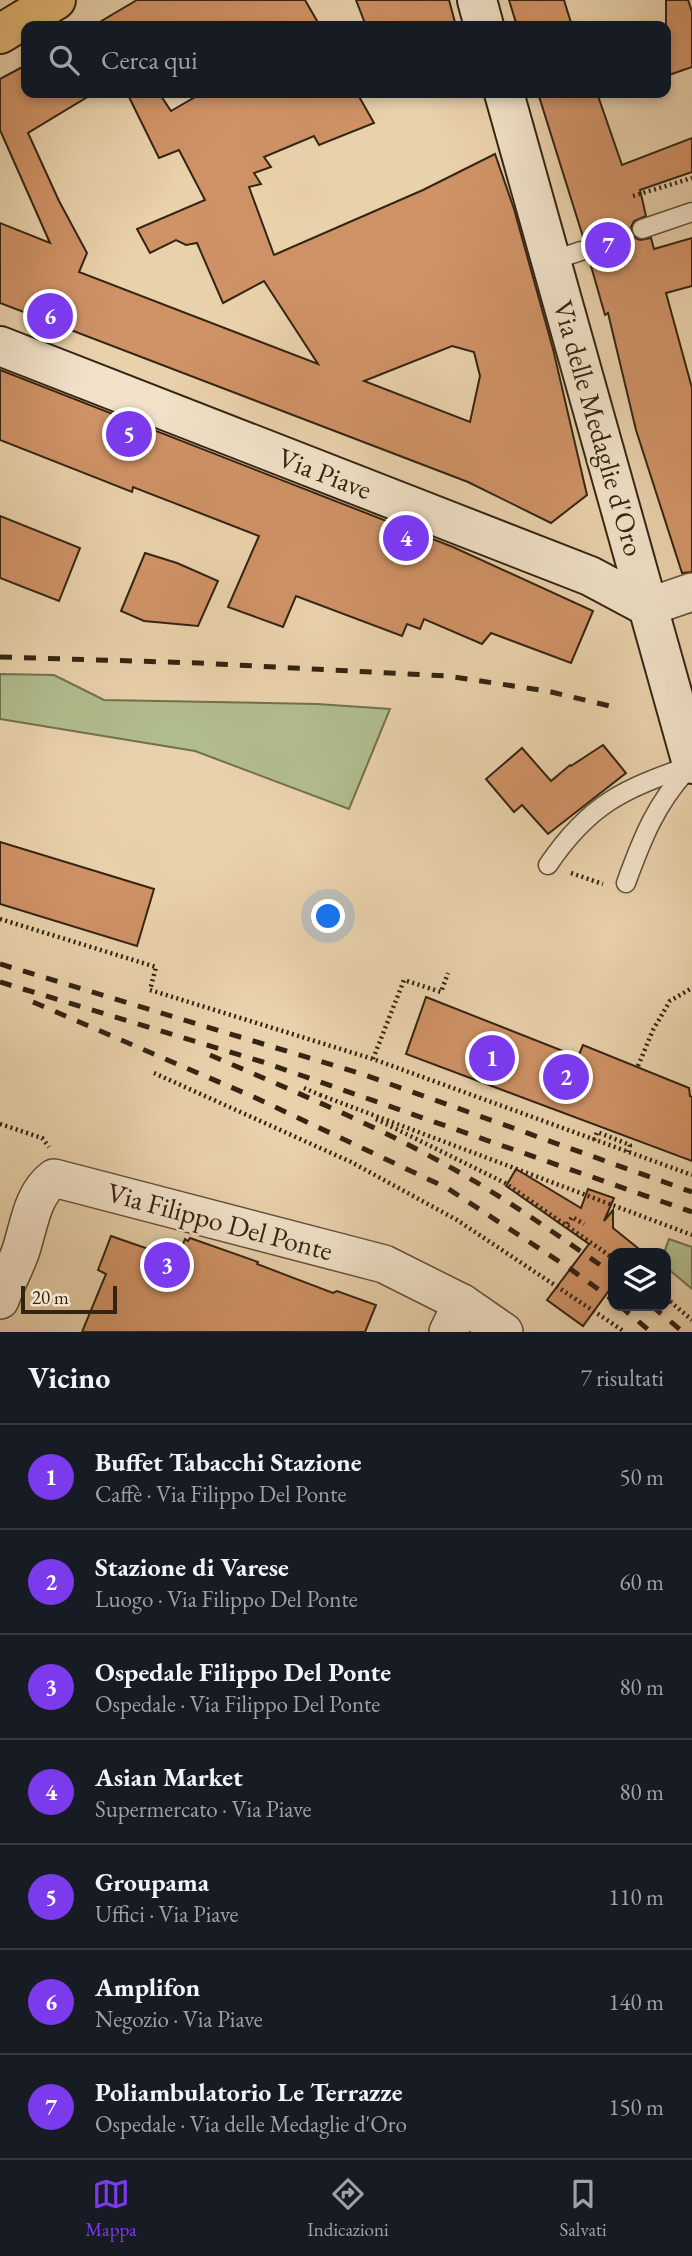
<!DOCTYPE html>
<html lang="it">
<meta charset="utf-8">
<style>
:root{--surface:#171b24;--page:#242831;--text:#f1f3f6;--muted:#9ea1a6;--line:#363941;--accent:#7c3aed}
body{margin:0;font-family:"EB Garamond",serif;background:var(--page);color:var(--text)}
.controls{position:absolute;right:21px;bottom:21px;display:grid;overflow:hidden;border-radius:14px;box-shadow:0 4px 10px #0003}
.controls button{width:63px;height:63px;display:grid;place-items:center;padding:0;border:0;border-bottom:2px solid var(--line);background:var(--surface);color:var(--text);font:35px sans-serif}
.scale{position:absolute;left:21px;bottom:18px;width:96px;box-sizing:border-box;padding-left:7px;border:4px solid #342412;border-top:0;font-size:19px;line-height:24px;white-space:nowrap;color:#342412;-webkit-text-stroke:5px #f1e1c8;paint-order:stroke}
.you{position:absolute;left:329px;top:917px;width:24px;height:24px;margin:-18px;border:5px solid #fff;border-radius:50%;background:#1a73e8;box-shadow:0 0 0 10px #1a73e833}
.badge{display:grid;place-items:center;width:46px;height:46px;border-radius:50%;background:var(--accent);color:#fff;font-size:23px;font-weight:700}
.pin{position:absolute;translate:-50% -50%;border:4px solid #fff;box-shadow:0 2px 7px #0006}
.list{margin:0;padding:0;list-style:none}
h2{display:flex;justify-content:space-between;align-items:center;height:91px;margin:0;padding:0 28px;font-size:30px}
h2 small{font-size:23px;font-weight:400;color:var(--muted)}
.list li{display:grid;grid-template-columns:46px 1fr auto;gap:21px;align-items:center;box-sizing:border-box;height:105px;padding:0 28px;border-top:2px solid var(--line)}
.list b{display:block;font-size:26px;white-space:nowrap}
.list p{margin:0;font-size:23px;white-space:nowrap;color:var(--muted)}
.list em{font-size:23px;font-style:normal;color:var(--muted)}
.icon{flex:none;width:38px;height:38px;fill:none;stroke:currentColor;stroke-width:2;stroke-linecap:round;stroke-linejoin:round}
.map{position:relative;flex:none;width:692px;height:1332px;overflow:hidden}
.search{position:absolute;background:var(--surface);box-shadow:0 4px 10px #0003;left:21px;right:21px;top:21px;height:77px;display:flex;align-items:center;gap:18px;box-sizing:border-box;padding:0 24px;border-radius:14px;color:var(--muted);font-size:26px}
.sheet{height:826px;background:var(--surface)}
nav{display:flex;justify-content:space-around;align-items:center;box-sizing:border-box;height:98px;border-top:2px solid var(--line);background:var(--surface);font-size:19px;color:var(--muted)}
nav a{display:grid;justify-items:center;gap:4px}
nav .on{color:var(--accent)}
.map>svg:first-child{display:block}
.green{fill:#b1bd8d;stroke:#727050;stroke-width:2}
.building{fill:#cf9266;stroke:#342412;stroke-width:2;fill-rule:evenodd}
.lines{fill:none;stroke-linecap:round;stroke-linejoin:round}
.lane-casing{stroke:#614f38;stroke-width:21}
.street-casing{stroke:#614f38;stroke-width:40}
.secondary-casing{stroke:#342412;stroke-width:42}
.primary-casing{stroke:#342412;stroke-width:42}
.path{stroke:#342412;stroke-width:4.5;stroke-dasharray:2 3.5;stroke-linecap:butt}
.lane{stroke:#f1e1c8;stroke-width:18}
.street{stroke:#f1e1c8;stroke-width:37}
.secondary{stroke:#f1e1c8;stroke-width:38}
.primary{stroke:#e4b876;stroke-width:38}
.rail{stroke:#342412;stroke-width:5;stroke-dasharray:12 12;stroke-linecap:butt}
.labels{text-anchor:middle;stroke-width:5;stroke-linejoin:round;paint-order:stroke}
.street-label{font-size:28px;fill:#342412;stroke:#f1e1c8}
</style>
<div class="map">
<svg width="692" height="1332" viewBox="0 0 692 1332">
<rect width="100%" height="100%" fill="#e9d1ab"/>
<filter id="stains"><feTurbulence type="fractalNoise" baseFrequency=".00286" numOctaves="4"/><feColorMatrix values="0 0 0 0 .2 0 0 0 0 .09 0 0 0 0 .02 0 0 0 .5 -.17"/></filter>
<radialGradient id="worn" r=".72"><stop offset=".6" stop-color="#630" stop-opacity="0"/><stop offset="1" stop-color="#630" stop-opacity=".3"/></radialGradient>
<g class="green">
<polygon points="0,674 54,675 104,700 317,704 390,709 349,809 195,751 0,719"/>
<polygon points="669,1239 692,1247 692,1289 666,1267 666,1253 664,1253"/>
</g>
<g class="building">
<polygon points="137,0 305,0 320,26 93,26"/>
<polygon points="356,0 449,0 456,26 366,26"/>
<polygon points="509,0 564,0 572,26 517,26"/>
<polygon points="666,0 688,0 692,12 692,67 666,76"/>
<path d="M 26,65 L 26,93 L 94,93 L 28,133 L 59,201 L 87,253 L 79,272 L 318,364 L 264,281 L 223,303 L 197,243 L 186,245 L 176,240 L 150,253 L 137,229 L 205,200 L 179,150 L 159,158 L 127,93 L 159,93 L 171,111 L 202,93 L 357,93 L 374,123 L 319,145 L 314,136 L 264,157 L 271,167 L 254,173 L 261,184 L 249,187 L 274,255 L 423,190 L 495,154 L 514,209 L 553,349 L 587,495 L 551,523 L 468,482 L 0,303 L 0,223 L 50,243 L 0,130 L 0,79 ZM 452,346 L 474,352 L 480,376 L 470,422 L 364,381 Z"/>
<polygon points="538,93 597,93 622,165 692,138 692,172 640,190 646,216 634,221 631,227 635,238 640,240 651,238 654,249 692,238 692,286 666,293 692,388 692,572 682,573 636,430 608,313 605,315 589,259 592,248 584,240"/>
<polygon points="0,370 453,547 593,611 571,663 491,633 482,644 424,619 420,629 407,624 402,636 296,596 283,627 228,607 259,536 133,487 132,492 0,440"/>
<polygon points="0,516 80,548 59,601 0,578"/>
<polygon points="145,553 177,563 218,581 198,626 144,621 121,611"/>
<polygon points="603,745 626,773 548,834 522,805 514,812 486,779 522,748 551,781 570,765 571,766"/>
<polygon points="0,842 154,889 137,946 0,904"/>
<polygon points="426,997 578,1057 583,1045 689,1088 690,1096 692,1097 692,1161 406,1054"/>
<polygon points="516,1169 581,1208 588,1189 614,1198 604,1221 613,1210 613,1228 644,1253 613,1253 613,1285 583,1326 547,1300 589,1244 506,1186"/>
<polygon points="111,1236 177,1259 185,1239 188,1241 190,1238 258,1262 257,1264 333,1293 337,1291 376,1305 365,1332 82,1332 106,1274 98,1270"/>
</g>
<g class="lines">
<defs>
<g id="lane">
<polyline points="642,229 692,212"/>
<polyline points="551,261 581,251"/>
<path d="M 548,865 C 590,803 624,789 692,765"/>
<path d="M 626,883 C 642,839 656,803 689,768"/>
</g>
<g id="street">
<polyline points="648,607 692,592"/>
<path d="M 0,1300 C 6,1284 14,1269 20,1253 C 29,1228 31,1195 54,1178 L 384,1264 L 462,1303 L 504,1332"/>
<polyline points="448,1332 462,1303"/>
</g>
<g id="secondary">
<polyline points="477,0 484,26"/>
<polyline points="504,93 692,764"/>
<polyline points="0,346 590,576 648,607"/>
</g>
<polyline id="primary" points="0,34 56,0"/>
</defs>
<use href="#lane" class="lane-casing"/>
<use href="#street" class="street-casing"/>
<use href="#secondary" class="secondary-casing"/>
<use href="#primary" class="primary-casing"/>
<g class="path">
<polyline points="633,196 692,178"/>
<polyline points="571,873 603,884"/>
<polyline points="0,919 156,967 150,990 373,1059 692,1175"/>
<polyline points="373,1059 404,980 441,992 448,973"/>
<polyline points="638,1066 653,1030 670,1001 692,988"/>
<polyline points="154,1073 351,1162 457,1220 625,1332"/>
<polyline points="304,1088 320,1095"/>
<polyline points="320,1095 692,1235"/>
<polyline points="376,1119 505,1183 613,1258"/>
<polyline points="0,1124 42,1138 49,1147"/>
<polyline points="594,1140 597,1132 630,1145 628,1152"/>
<polyline points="567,1224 572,1217 584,1224"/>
<polyline points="666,1298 692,1320"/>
</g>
<use href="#lane" class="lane"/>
<use href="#street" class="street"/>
<use href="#secondary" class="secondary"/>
<use href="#primary" class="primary"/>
<g class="rail">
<polyline points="0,657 199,663 447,676 547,691 618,708"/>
<polyline points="0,964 362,1074 692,1192"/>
<polyline points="0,982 263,1062 692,1212"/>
<polyline points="33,1002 256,1098 447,1188 569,1268 613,1300"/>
<path d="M 210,1055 C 293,1091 378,1126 457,1171 C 511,1202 562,1238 613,1274"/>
<polyline points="620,1306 651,1332"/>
<polyline points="652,1306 683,1332"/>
</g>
</g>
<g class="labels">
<g class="street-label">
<text transform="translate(599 428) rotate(74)" y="10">Via delle Medaglie d'Oro</text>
<text transform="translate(325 473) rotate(21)" y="10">Via Piave</text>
<text transform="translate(220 1221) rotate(15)" y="10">Via Filippo Del Ponte</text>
</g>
</g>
<rect width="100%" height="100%" filter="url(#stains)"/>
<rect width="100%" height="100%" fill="url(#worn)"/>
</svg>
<div class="controls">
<button><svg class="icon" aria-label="layers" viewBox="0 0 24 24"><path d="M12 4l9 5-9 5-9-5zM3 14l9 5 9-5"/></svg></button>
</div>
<div class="scale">20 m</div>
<div class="you"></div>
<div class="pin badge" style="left:492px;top:1058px">1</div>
<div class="pin badge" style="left:566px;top:1077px">2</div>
<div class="pin badge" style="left:167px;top:1265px">3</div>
<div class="pin badge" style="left:406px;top:538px">4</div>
<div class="pin badge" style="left:129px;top:434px">5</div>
<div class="pin badge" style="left:50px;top:316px">6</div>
<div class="pin badge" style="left:608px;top:245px">7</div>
<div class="search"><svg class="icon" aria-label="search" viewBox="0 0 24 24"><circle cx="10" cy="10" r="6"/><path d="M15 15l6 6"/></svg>Cerca qui</div>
</div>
<section class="sheet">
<h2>Vicino<small>7 risultati</small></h2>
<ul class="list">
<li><span class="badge">1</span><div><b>Buffet Tabacchi Stazione</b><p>Caffè · Via Filippo Del Ponte</p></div><em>50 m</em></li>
<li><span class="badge">2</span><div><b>Stazione di Varese</b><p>Luogo · Via Filippo Del Ponte</p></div><em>60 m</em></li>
<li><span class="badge">3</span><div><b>Ospedale Filippo Del Ponte</b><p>Ospedale · Via Filippo Del Ponte</p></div><em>80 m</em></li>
<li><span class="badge">4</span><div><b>Asian Market</b><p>Supermercato · Via Piave</p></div><em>80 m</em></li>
<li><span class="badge">5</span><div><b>Groupama</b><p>Uffici · Via Piave</p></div><em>110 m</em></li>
<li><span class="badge">6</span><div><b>Amplifon</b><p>Negozio · Via Piave</p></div><em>140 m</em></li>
<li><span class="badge">7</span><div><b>Poliambulatorio Le Terrazze</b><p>Ospedale · Via delle Medaglie d'Oro</p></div><em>150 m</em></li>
</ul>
</section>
<nav>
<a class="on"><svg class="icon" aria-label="map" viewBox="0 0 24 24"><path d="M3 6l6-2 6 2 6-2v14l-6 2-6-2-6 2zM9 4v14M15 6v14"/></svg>Mappa</a>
<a><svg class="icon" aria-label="directions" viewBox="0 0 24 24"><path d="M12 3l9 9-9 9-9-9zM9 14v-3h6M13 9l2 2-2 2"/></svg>Indicazioni</a>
<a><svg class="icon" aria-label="saved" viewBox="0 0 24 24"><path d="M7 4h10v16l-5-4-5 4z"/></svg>Salvati</a>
</nav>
